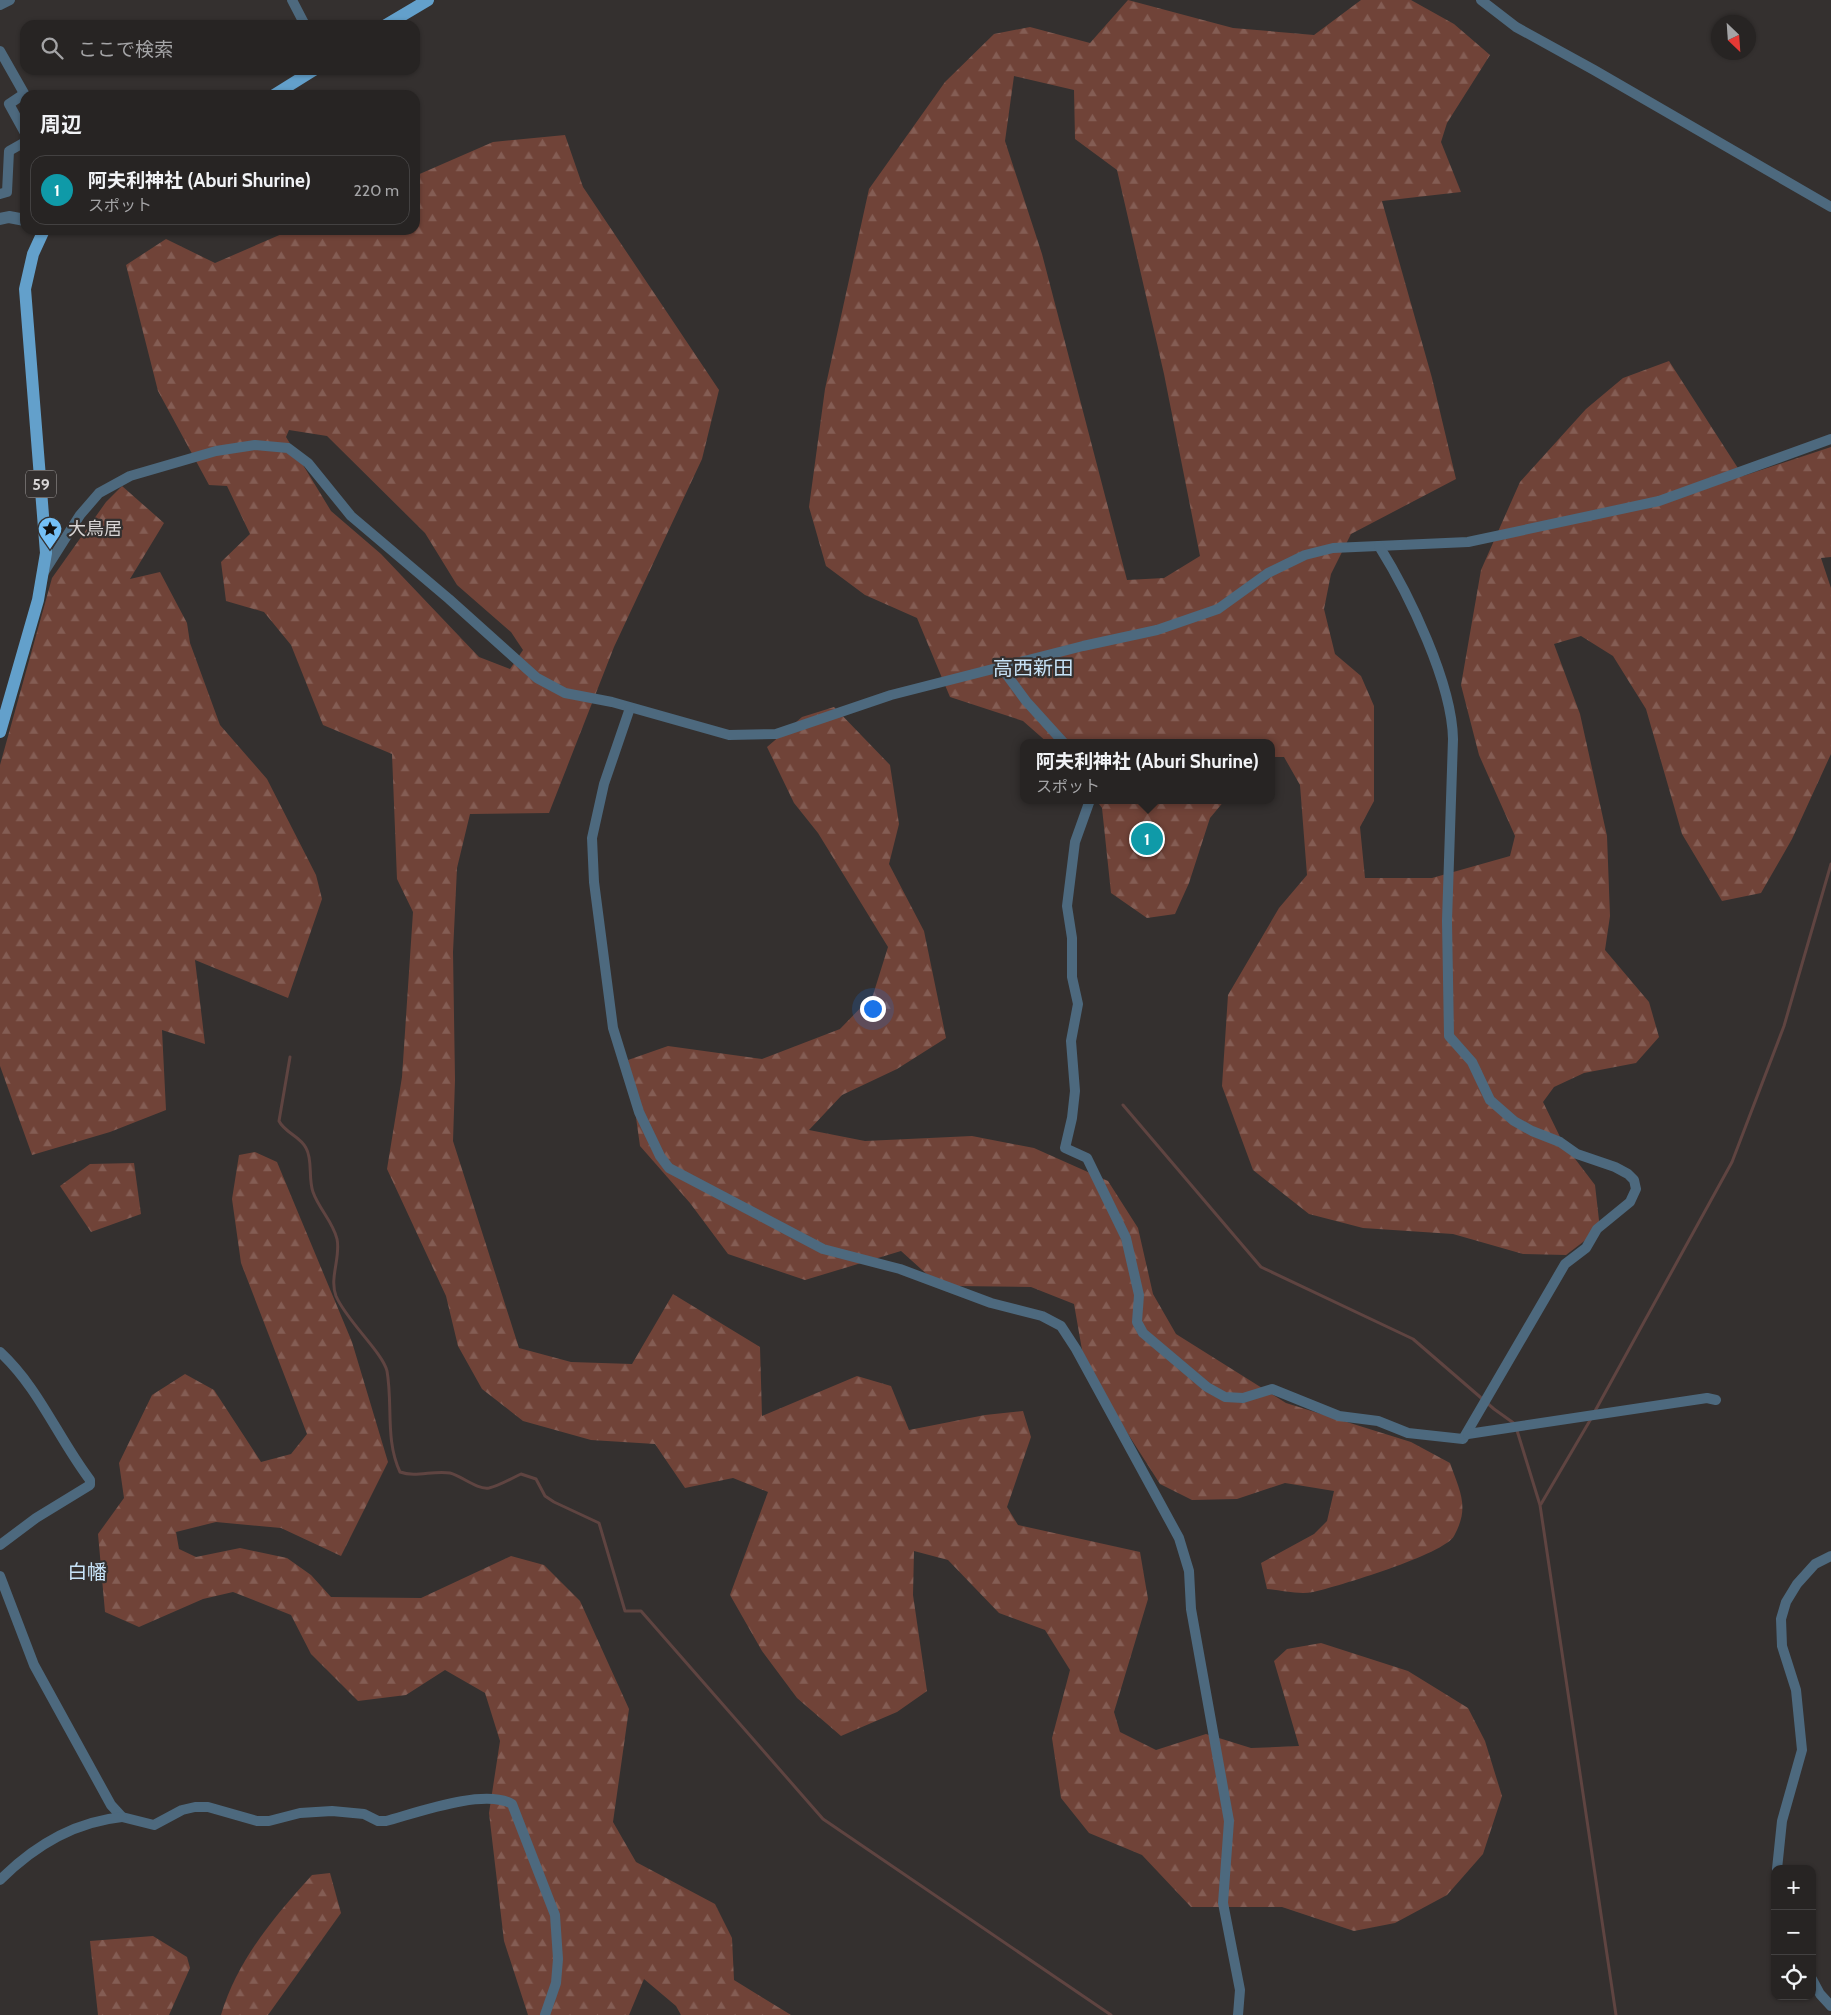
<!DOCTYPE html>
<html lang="ja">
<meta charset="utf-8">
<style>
:root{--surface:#272423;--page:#2f2c2b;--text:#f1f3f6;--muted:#a4a4a6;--line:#434141;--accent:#ea580c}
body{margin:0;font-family:Cabin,"Noto Sans JP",sans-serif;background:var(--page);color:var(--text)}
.controls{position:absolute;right:15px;bottom:15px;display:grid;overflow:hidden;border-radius:10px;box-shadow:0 1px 4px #0004}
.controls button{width:45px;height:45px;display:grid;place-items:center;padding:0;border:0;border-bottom:1px solid var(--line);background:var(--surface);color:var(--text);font:25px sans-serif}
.compass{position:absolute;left:1711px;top:15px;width:45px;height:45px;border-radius:50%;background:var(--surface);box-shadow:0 1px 4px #0004;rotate:155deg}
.you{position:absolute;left:872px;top:1008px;width:18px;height:18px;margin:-12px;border:4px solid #fff;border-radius:50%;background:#1a73e8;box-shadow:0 0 0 8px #1a73e833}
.badge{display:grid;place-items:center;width:32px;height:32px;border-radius:50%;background:var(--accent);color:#fff;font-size:16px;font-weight:700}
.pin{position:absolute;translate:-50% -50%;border:2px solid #fff;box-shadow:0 1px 5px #0006}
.popup{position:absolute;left:1020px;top:739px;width:255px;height:65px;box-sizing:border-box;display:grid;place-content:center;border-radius:10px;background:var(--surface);filter:drop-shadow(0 1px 4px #0005);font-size:16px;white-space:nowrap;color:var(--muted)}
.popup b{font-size:19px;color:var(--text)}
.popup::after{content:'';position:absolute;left:50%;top:100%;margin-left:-10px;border:10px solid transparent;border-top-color:var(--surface)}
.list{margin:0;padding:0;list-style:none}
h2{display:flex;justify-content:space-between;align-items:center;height:65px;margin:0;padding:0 20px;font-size:21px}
h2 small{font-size:16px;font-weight:400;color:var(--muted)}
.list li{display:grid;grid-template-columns:32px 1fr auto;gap:15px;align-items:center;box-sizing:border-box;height:70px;margin:0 10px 10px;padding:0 10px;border:1px solid var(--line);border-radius:15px}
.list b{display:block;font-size:19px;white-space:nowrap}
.list p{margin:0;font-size:16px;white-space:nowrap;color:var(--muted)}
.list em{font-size:16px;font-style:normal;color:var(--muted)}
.icon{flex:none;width:28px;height:28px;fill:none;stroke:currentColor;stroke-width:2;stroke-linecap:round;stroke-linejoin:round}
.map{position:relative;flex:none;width:1831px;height:2015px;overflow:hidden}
.search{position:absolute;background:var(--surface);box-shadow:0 1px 4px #0004;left:20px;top:20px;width:400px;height:55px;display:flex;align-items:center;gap:12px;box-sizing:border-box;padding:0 18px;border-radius:15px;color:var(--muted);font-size:19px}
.panel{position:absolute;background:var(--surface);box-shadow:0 1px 4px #0004;left:20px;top:90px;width:400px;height:145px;border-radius:15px}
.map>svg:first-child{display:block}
.forest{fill:url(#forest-firs);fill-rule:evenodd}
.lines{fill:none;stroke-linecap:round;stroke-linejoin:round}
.stream{stroke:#5f4441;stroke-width:3}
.minor{stroke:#4d697e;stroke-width:10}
.tertiary{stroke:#4d697e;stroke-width:12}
.primary{stroke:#63a0cb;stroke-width:12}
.labels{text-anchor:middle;stroke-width:4.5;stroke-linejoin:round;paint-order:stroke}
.shield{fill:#34302f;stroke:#a8a4a4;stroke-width:1}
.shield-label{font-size:16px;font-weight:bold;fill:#d9d6d6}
.poi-label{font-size:18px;fill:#d9d6d6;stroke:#34302f;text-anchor:start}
.quarter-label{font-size:20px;fill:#c7e2f7;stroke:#34302f}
</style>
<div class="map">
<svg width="1831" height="2015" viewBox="0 0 1831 2015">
<defs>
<pattern id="forest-firs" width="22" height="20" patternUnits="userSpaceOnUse" patternTransform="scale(1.25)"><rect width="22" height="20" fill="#704338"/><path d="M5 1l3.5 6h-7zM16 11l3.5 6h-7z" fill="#845d54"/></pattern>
</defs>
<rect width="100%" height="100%" fill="#34302f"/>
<g class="forest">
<path d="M 1128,0 L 1233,28 L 1314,35 L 1361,0 L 1411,0 L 1454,24 L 1490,55 L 1447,123 L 1441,142 L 1461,192 L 1382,201 L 1432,378 L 1456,479 L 1351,534 L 1331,574 L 1324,609 L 1335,654 L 1361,676 L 1374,706 L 1374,801 L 1360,827 L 1365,878 L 1432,878 L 1510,856 L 1515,836 L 1479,755 L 1461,685 L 1481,570 L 1520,482 L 1586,409 L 1623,378 L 1669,361 L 1743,476 L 1831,447 L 1831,557 L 1821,558 L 1831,588 L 1831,754 L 1792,839 L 1761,893 L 1722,901 L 1682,834 L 1646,709 L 1613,656 L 1581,636 L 1554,644 L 1580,714 L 1607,836 L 1610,916 L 1605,950 L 1649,1002 L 1659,1037 L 1636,1063 L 1584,1073 L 1554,1087 L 1543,1102 L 1563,1143 L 1595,1185 L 1600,1229 L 1566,1255 L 1523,1254 L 1453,1234 L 1363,1228 L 1309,1214 L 1253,1170 L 1222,1086 L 1228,995 L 1279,908 L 1307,875 L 1300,785 L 1284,757 L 1271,757 L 1271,743 L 1048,743 L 1023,721 L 950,697 L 917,618 L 865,595 L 826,566 L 809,507 L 825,389 L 869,189 L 945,82 L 994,34 L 1030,27 L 1090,43 ZM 1014,76 L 1074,90 L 1075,139 L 1117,170 L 1164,374 L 1200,556 L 1164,578 L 1127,580 L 1042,254 L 1005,141 Z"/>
<path d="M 565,135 L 583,187 L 719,390 L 702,459 L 614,647 L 549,813 L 470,814 L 457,868 L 453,952 L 455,1080 L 453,1141 L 519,1348 L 571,1362 L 632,1364 L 673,1294 L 760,1347 L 762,1416 L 857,1376 L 891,1386 L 909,1430 L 985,1415 L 1023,1411 L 1031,1437 L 1007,1507 L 1018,1525 L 1140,1552 L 1148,1599 L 1114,1712 L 1120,1732 L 1156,1750 L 1206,1734 L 1251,1748 L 1299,1746 L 1274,1661 L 1287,1649 L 1321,1643 L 1408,1671 L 1468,1708 L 1485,1741 L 1502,1796 L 1483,1854 L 1447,1895 L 1395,1923 L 1354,1931 L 1282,1907 L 1191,1907 L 1142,1855 L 1089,1833 L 1061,1798 L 1052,1738 L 1070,1670 L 1045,1630 L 999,1613 L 948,1560 L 914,1551 L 913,1595 L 927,1691 L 897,1712 L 841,1736 L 797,1698 L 762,1651 L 730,1595 L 768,1492 L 733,1478 L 685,1488 L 655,1444 L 591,1440 L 523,1421 L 482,1389 L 458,1346 L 446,1296 L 387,1169 L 402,1077 L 413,912 L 397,879 L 392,754 L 323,725 L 291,645 L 264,612 L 226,601 L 221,562 L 250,534 L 227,486 L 209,485 L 158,391 L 126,265 L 166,239 L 215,263 L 291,230 L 415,230 L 415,176 L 493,142 ZM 289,430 L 327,436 L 425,533 L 457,585 L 511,632 L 523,650 L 510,669 L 479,657 L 381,554 L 331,511 L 286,437 Z"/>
<polygon points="122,486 164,523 130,579 160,572 187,623 190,643 220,725 267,779 316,875 322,899 288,998 195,960 205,1044 162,1030 166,1110 110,1132 32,1155 0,1066 0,765 52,578 106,502"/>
<path d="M 834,707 L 890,765 L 899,824 L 889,864 L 924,931 L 946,1038 L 897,1069 L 842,1095 L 809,1130 L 865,1141 L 972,1136 L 1034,1148 L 1108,1181 L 1138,1228 L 1153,1294 L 1176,1334 L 1286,1403 L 1411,1442 L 1450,1463 C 1460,1492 1470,1507 1454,1536 C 1445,1554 1336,1587 1313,1592 C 1299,1595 1281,1590 1267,1589 L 1261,1563 L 1314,1534 L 1327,1521 L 1334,1491 L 1285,1483 L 1237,1499 L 1192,1500 L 1160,1484 L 1085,1367 L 1074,1304 L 1031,1287 L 955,1286 L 931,1278 L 901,1251 L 805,1280 L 728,1254 L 690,1203 L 640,1146 L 628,1060 L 668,1046 L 762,1059 L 840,1029 L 873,995 L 888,947 L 818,833 L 794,803 L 767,747 L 802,717 Z"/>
<polygon points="1096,800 1225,800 1210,818 1189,883 1175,914 1147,918 1111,893 1102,808"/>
<polygon points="255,1152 277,1162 352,1342 388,1462 341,1556 281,1528 216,1522 176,1532 179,1549 196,1557 240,1548 287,1558 311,1575 331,1597 421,1598 511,1556 544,1565 580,1601 629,1709 613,1822 636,1862 715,1904 732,1938 734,1980 791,2015 681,2015 676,2006 644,1979 629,2015 528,2015 504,1941 489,1813 500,1741 485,1693 445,1670 406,1695 358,1701 311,1654 291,1615 233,1592 203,1599 139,1627 105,1612 98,1534 124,1498 119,1463 152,1395 185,1374 214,1390 261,1462 291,1454 307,1434 241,1263 232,1199 239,1155"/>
<polygon points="134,1163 141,1214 91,1232 60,1186 90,1164"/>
<path d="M 330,1873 L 341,1913 L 268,2015 L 221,2015 C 237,1960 275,1916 312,1875 Z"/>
<polygon points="153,1936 187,1957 190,1968 169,2015 98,2015 90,1941"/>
</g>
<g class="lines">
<g class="stream">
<path d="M 290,1057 L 279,1121 C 285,1133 300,1136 306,1148 C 313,1160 308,1178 313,1192 C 319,1209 333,1222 337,1239 C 341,1257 329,1278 336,1296 C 346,1320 383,1353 387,1371 C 393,1405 385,1440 400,1472 C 416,1478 433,1470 450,1473 C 462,1476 477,1490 489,1488 C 499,1486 512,1478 521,1474 L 536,1479 L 545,1496 L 554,1502 L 599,1523 L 625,1611 L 641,1611 L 823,1819 L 1111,2015"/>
<polyline points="1123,1105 1261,1267 1413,1339 1494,1409 1515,1424 1540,1505 1616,2015"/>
<polyline points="1595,1411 1732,1162 1784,1026 1831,864"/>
<polyline points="1541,1504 1592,1417"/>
</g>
<g class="minor">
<polyline points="292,0 305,25"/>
<polyline points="1481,0 1516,27 1594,70 1831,207"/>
<polyline points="0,5 10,0"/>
<polyline points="0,51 25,95"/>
<polyline points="24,94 9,104 25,133"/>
<polyline points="0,194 7,192 9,151 25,142"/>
<polyline points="44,572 80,515 99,493 130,476 216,451 255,445 288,448 308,463 351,516 449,599 537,678 565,693 612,702 729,735 776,734 891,695 1083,646 1157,630 1218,609 1268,573 1305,555 1333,548 1468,542 1659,501 1831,439"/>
<polyline points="1001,667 1026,701 1064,743"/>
<polyline points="630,708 604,784 592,838 594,882 613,1028 639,1112 660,1156 669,1168 823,1249 900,1269 991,1303 1042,1316 1061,1326 1076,1349 1179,1538 1189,1571 1191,1609 1229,1821 1223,1903 1240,1990 1238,2015"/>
<path d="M 1090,800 L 1075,842 L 1067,906 L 1072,938 L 1072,977 L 1078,1004 L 1071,1041 L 1075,1091 L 1072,1118 L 1065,1148 L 1087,1158 L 1126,1238 L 1139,1295 L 1137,1322 L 1143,1333 L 1207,1387 L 1225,1397 L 1243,1398 L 1272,1389 L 1339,1416 L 1378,1421 L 1408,1433 L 1463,1439 L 1565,1264 L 1586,1248 L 1597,1229 L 1630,1202 L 1636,1189 L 1634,1180 L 1628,1174 L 1615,1167 L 1577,1154 L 1560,1142 L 1532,1131 L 1514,1121 L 1490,1100 L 1472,1062 L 1449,1036 L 1447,921 L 1453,739 C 1452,683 1409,594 1379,546"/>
<path d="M 0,1352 C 39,1388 58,1438 90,1480 L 90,1485 L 36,1518 L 0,1545"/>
<polyline points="1468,1434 1707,1398 1716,1400"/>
<path d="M 0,1576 L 34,1665 L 111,1805 L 122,1817 L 154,1825 L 182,1810 L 195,1807 L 208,1807 L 257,1821 L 269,1821 L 300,1813 L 332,1811 L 364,1814 L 378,1821 L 386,1821 C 416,1813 484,1788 512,1804 L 555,1915 L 558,1959 L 556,1983 L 545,2015"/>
<polyline points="1777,1869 1782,1821 1802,1750 1796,1690 1782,1646 1781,1619 1786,1602 1797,1584 1815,1564 1831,1556"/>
<path d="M 0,1880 C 34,1846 73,1822 122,1817"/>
<polyline points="1812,1979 1820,1994 1831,2006"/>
</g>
<polyline class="tertiary" points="0,219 9,217 25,220"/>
<g class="primary">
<polyline points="386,25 428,0"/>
<polyline points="274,95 314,70"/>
<polyline points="0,732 38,600 46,553 25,289 33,254 44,230"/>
</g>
</g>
<defs>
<symbol id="sight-pin" viewBox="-11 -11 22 30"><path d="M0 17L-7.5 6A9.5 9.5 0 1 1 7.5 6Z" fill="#74c0f6" stroke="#34302f"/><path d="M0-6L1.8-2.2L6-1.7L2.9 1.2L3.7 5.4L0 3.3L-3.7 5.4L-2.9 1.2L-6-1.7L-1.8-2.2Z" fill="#111"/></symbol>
</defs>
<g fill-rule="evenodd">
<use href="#sight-pin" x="36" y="515" width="28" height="38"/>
</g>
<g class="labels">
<rect class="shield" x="26" y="470.5" width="30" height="27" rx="4"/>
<g class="shield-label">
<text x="41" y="490">59</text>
</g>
<g class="poi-label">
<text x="68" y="535">大鳥居</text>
</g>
<g class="quarter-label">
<text x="1033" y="675">高西新田</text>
<text x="87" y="1579">白幡</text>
</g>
</g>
</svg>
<div class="controls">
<button>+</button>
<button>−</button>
<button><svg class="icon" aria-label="locate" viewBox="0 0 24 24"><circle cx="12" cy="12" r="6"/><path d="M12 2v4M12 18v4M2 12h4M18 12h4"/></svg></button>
</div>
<svg class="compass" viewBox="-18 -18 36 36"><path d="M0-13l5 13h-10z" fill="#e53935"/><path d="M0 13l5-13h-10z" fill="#a4a4a6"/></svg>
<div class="you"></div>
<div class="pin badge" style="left:1147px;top:839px;background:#0f9aa8">1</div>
<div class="popup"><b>阿夫利神社 (Aburi Shurine)</b>スポット</div>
<div class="search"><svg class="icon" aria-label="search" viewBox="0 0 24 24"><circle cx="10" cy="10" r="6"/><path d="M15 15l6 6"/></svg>ここで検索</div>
<section class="panel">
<h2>周辺<small></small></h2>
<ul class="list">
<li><span class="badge" style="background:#0f9aa8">1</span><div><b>阿夫利神社 (Aburi Shurine)</b><p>スポット</p></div><em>220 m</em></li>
</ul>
</section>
</div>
